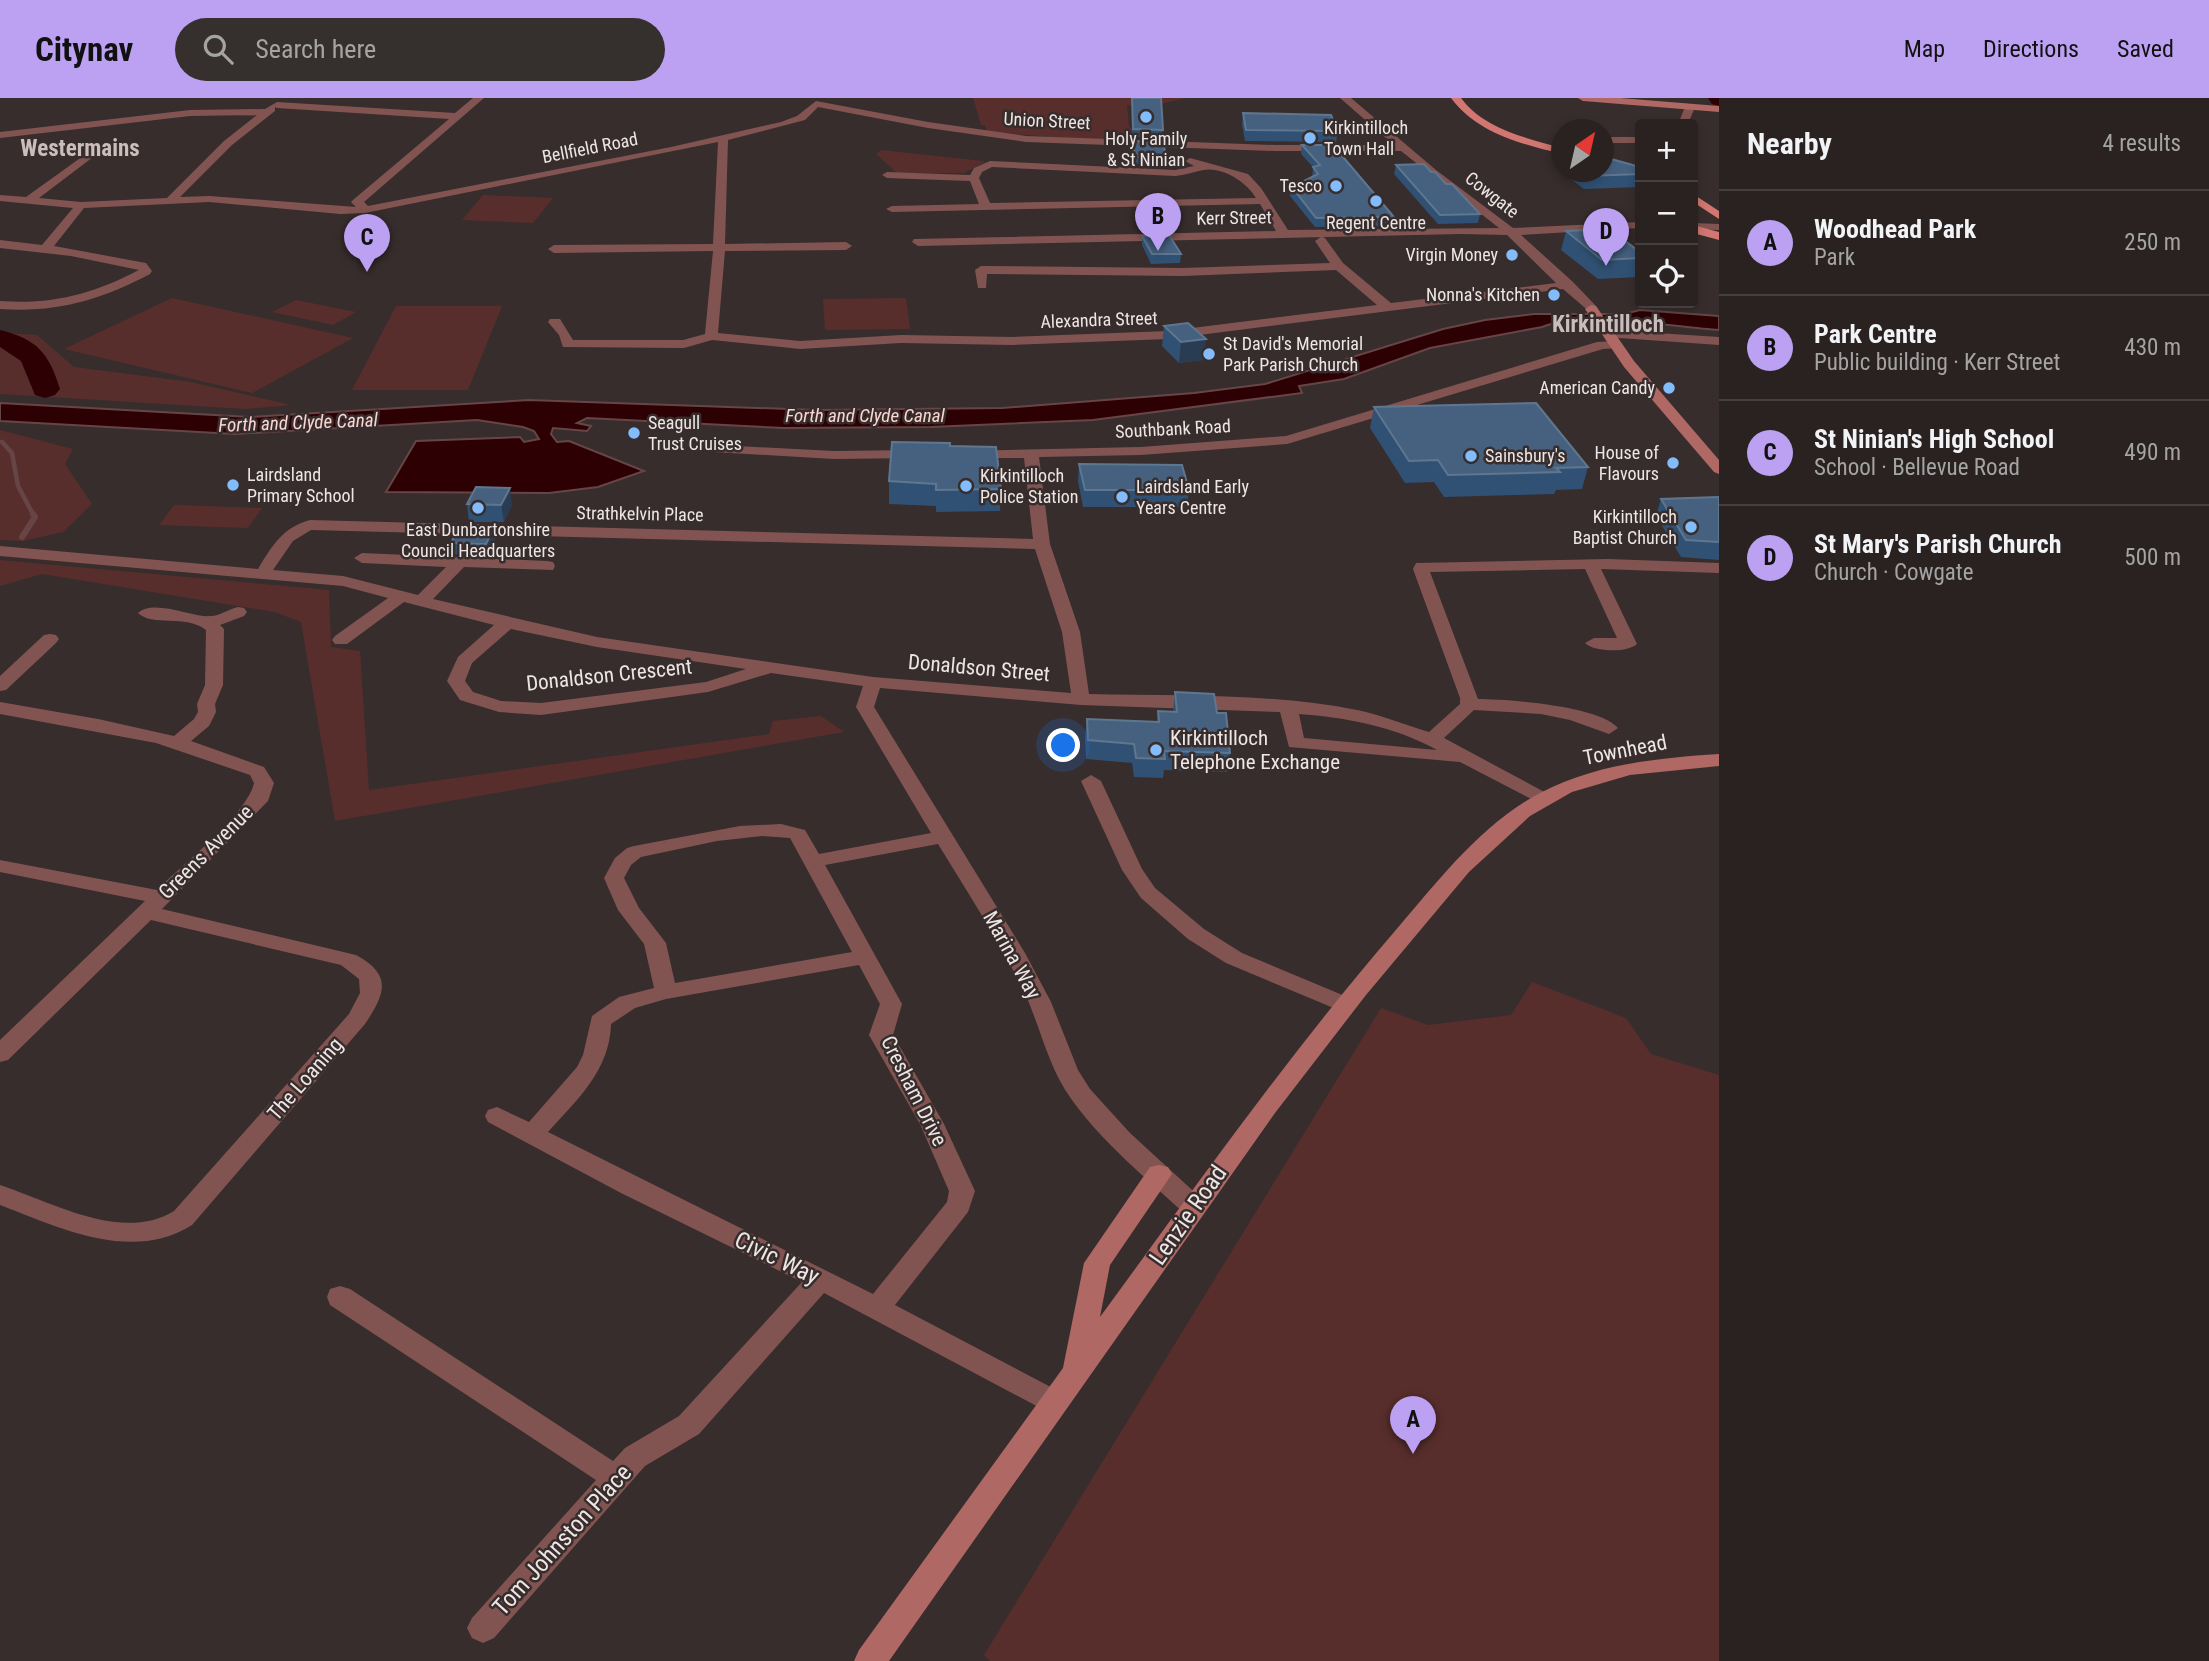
<!DOCTYPE html>
<meta charset="utf-8">
<style>
:root{--surface:#292221;--page:#352f2e;--text:#f1f3f6;--muted:#a5a4a5;--line:#453f3f;--accent:#bca0f2}
body{margin:0;font-family:"Roboto Condensed",sans-serif;background:var(--page);color:var(--text)}
.controls{position:absolute;right:21px;top:21px;display:grid;overflow:hidden;border-radius:7px;box-shadow:0 4px 10px #0003}
.controls button{width:63px;height:63px;display:grid;place-items:center;padding:0;border:0;border-bottom:2px solid var(--line);background:var(--surface);color:var(--text);font:35px sans-serif}
.compass{position:absolute;left:1551px;top:21px;width:63px;height:63px;border-radius:50%;background:var(--surface);box-shadow:0 4px 10px #0003;rotate:34deg}
.you{position:absolute;left:1064px;top:648px;width:24px;height:24px;margin:-18px;border:5px solid #fff;border-radius:50%;background:#1a73e8;box-shadow:0 0 0 10px #1a73e833}
.badge{display:grid;place-items:center;width:46px;height:46px;border-radius:50%;background:var(--accent);color:#111;font-size:23px;font-weight:700}
.pin{position:absolute;translate:-50% -58px;filter:drop-shadow(0 2px 4px #0008)}
.pin::after{content:'';position:absolute;top:37px;width:24px;height:21px;background:inherit;clip-path:polygon(0 0,100% 0,50% 100%)}
.list{margin:0;padding:0;list-style:none}
h2{display:flex;justify-content:space-between;align-items:center;height:91px;margin:0;padding:0 28px;font-size:30px}
h2 small{font-size:23px;font-weight:400;color:var(--muted)}
.list li{display:grid;grid-template-columns:46px 1fr auto;gap:21px;align-items:center;box-sizing:border-box;height:105px;padding:0 28px;border-top:2px solid var(--line)}
.list b{display:block;font-size:26px;white-space:nowrap}
.list p{margin:0;font-size:23px;white-space:nowrap;color:var(--muted)}
.list em{font-size:23px;font-style:normal;color:var(--muted)}
.icon{flex:none;width:38px;height:38px;fill:none;stroke:currentColor;stroke-width:2;stroke-linecap:round;stroke-linejoin:round}
.map{position:relative;flex:none;width:1719px;height:1563px;overflow:hidden}
header{display:flex;align-items:center;gap:42px;box-sizing:border-box;height:98px;padding:0 35px;background:var(--accent);color:#111}
header strong{font-size:33px}
nav{display:flex;gap:38px;margin-inline-start:auto;font-size:24px}
.search{width:490px;height:63px;background:var(--page);display:flex;align-items:center;gap:18px;box-sizing:border-box;padding:0 24px;border-radius:38px;color:var(--muted);font-size:26px}
main{display:flex}
aside{flex:1;background:var(--surface)}
.map>svg:first-child{display:block}
.green{fill:#582e2c}
.water{fill:#2d0003;stroke:#674547;stroke-width:2}
.lines{fill:none;stroke-linecap:round;stroke-linejoin:round}
.stream-far1{stroke:#674547;stroke-width:4.5}
.stream{stroke:#674547;stroke-width:6}
.river{fill:#2d0003;fill-rule:evenodd}
.street{fill:#825451;fill-rule:evenodd}
.secondary{fill:#af6863;fill-rule:evenodd}
.primary{fill:#d17671;fill-rule:evenodd}
.wall{fill:#305173}
.shaded-wall{fill:#2a3c51}
.building{fill:#45617f;stroke:#5f768f;stroke-width:2}
.poi-dot{fill:#82bcfa;stroke:#372d2c;stroke-width:2.5}
.labels{text-anchor:middle;stroke-width:5;stroke-linejoin:round;paint-order:stroke}
.far-street-label{font-size:18px;fill:#ede6e5;stroke:#372d2c}
.far-poi-label{font-size:18px;fill:#ede6e5;stroke:#372d2c;text-anchor:start}
.far-water-label{font-size:19px;font-style:italic;fill:#fbd5d2;stroke:#372d2c}
.street-label{font-size:21px;fill:#ede6e5;stroke:#372d2c}
.poi-label{font-size:21px;fill:#ede6e5;stroke:#372d2c;text-anchor:start}
.far-district-label{font-size:23px;font-weight:bold;fill:#cbbdbc;stroke:#372d2c}
.near-street-label{font-size:24px;fill:#ede6e5;stroke:#372d2c}
</style>
<header>
<strong>Citynav</strong>
<div class="search"><svg class="icon" aria-label="search" viewBox="0 0 24 24"><circle cx="10" cy="10" r="6"/><path d="M15 15l6 6"/></svg>Search here</div>
<nav><a>Map</a><a>Directions</a><a>Saved</a></nav>
</header>
<main>
<div class="map">
<svg width="1719" height="1563" viewBox="0 0 1719 1563">
<rect width="100%" height="100%" fill="#372d2c"/>
<g class="green">
<polygon points="973,0 1186,0 1161,6 1127,7 1129,28 1142,39 1106,43 987,34 985,27 981,27"/>
<polygon points="881,52 983,63 985,64 964,75 897,75 876,56"/>
<polygon points="483,97 553,100 533,125 462,122"/>
<polygon points="172,200 353,240 252,295 64,251"/>
<polygon points="906,200 910,231 825,232 823,201"/>
<polygon points="296,202 356,214 333,227 272,214"/>
<polygon points="396,208 502,208 468,292 352,292"/>
<polygon points="0,235 37,237 74,269 191,284 291,307 246,311 0,296"/>
<polygon points="0,332 73,351 65,366 92,406 63,434 23,443 0,442"/>
<polygon points="174,407 262,410 248,430 159,427"/>
<polygon points="0,462 329,492 331,549 360,553 369,692 769,636 773,623 821,618 844,634 335,723 301,524 275,514 42,476 0,488"/>
<polygon points="1532,884 1626,920 1651,956 1719,977 1719,1563 990,1563 984,1557 1381,910 1428,927 1511,917"/>
</g>
<path class="water" d="M 1640,212 L 1719,218 L 1719,232 C 1672,229 1584,212 1542,229 L 1430,250 L 1344,281 L 1299,288 L 1302,295 L 1093,322 L 931,329 L 784,330 L 587,320 L 577,325 L 591,328 L 587,333 L 553,330 L 551,336 L 557,344 L 569,343 L 644,373 L 598,389 L 549,395 L 386,394 L 416,343 L 520,339 L 524,344 L 539,341 L 534,333 L 523,329 L 477,322 L 235,336 L 0,323 L 0,305 L 250,319 L 529,302 L 817,312 L 1002,310 L 1194,295 L 1265,286 L 1443,231 L 1485,222 L 1534,216 L 1624,216 Z"/>
<g class="lines">
<polyline class="stream-far1" points="2,344 12,355 18,388 34,418"/>
<polyline class="stream" points="22,439 35,419 33,416"/>
<g class="river">
<polygon points="1708,0 1719,0 1719,8 1712,6"/>
<path d="M 0,232 C 37,241 49,255 60,291 L 55,297 L 45,300 L 35,297 L 21,263 L 0,249 Z"/>
</g>
<g class="street">
<path d="M 473,0 L 484,0 L 364,104 L 368,108 L 671,49 L 781,24 L 797,18 L 816,3 L 928,24 L 1026,38 L 1275,47 L 1394,47 L 1340,0 L 1351,0 L 1436,72 L 1513,130 L 1640,124 L 1640,130 L 1521,137 L 1573,184 L 1596,208 L 1596,214 L 1591,215 L 1563,191 L 1168,241 L 1012,247 L 901,245 L 800,251 L 712,242 L 684,250 L 563,249 L 559,237 L 548,224 L 550,221 L 560,221 L 573,242 L 683,242 L 705,236 L 713,153 L 554,155 L 548,151 L 554,147 L 713,146 L 718,44 L 365,115 L 340,116 L 209,104 L 84,110 L 54,148 L 146,165 L 152,173 L 150,176 C 101,202 56,215 0,211 L 0,203 C 52,207 93,196 139,172 L 71,158 L 0,150 L 0,142 L 42,147 L 73,110 L 0,103 L 0,97 L 26,99 L 97,48 L 102,51 L 101,53 L 39,100 L 81,104 L 167,100 L 224,43 L 257,17 L 190,18 L 0,40 L 0,34 L 190,12 L 265,11 L 277,4 L 455,15 ZM 275,9 L 277,10 L 449,21 L 353,102 L 351,104 L 356,109 L 209,98 L 180,99 L 232,47 L 275,13 ZM 818,9 L 928,30 L 1026,44 L 1275,53 L 1401,53 L 1499,130 L 1288,132 L 1261,90 L 1248,76 L 1190,60 L 1185,63 L 1194,68 L 1175,72 L 990,63 L 974,70 L 970,77 L 887,74 L 882,77 L 887,80 L 970,83 L 979,106 L 892,108 L 886,111 L 892,114 L 1260,106 L 1276,133 L 914,141 L 912,144 L 918,148 L 1460,136 L 1507,137 L 1556,185 L 1391,205 L 1343,165 L 1325,140 L 1321,139 L 1315,143 L 1330,165 L 1183,170 L 981,168 L 975,172 L 978,190 L 986,190 L 987,176 L 1183,178 L 1336,172 L 1377,207 L 1168,233 L 1012,239 L 901,237 L 800,243 L 718,235 L 725,153 L 846,152 L 852,148 L 846,144 L 725,146 L 728,42 L 805,22 ZM 992,69 L 1175,78 C 1185,77 1193,74 1203,72 C 1222,68 1247,84 1256,100 L 990,105 L 979,80 L 982,74 Z"/>
<polygon points="1690,6 1695,9 1688,26 1678,26 1685,9"/>
<rect x="1604" y="39" width="36" height="6"/>
<polygon points="1693,125 1719,126 1719,132 1693,131"/>
<polygon points="1610,232 1719,239 1719,247 1605,239 1603,236"/>
<path d="M 1615,243 L 1620,244 L 1620,250 L 1603,251 L 1287,346 L 1141,357 L 1039,359 L 1050,446 L 1080,534 L 1089,596 C 1178,598 1270,595 1357,612 C 1381,617 1405,627 1429,634 L 1460,606 L 1460,600 L 1413,471 L 1416,465 L 1608,461 L 1719,465 L 1719,475 L 1601,471 L 1637,546 C 1628,555 1594,554 1585,545 L 1594,540 L 1617,540 L 1585,471 L 1430,474 L 1478,601 C 1507,601 1600,608 1618,630 L 1609,636 L 1570,622 L 1541,616 L 1474,612 L 1444,640 L 1550,697 L 1553,701 L 1550,705 L 1543,707 L 1460,664 L 1289,649 L 1280,614 L 1081,607 L 880,590 L 874,609 L 1025,855 L 1051,904 L 1078,972 L 1090,991 L 1130,1035 L 1203,1102 L 1207,1109 L 1203,1116 L 1194,1119 L 1185,1116 C 1146,1080 1103,1045 1072,1002 C 1047,968 1040,926 1022,889 C 997,840 967,793 938,746 L 825,767 L 902,906 L 893,937 L 944,1026 L 975,1093 L 968,1114 L 895,1207 L 1064,1296 L 1068,1304 L 1064,1312 L 1054,1316 L 1044,1312 L 824,1195 L 699,1336 L 645,1368 L 494,1540 L 483,1545 L 472,1540 L 467,1530 L 472,1520 L 596,1382 L 330,1207 L 327,1199 L 330,1191 L 340,1188 L 350,1191 L 613,1363 L 625,1350 L 679,1318 L 802,1184 L 621,1095 L 488,1024 L 485,1018 L 488,1012 L 497,1009 L 529,1024 L 577,969 L 583,957 L 592,918 L 619,899 L 654,890 L 644,846 L 618,812 L 604,780 L 615,760 L 627,750 L 634,748 L 740,728 L 781,726 L 805,732 L 819,756 L 931,735 L 856,609 L 863,588 L 771,575 L 708,594 L 541,617 L 499,614 L 460,602 L 447,583 L 458,559 L 494,527 L 404,504 L 347,546 L 335,546 L 332,542 L 335,538 L 388,500 L 343,488 L 0,458 L 0,448 L 258,471 C 272,448 283,429 310,422 L 1033,441 L 1024,360 L 971,360 L 964,356 L 966,353 L 1141,349 L 1286,338 L 1597,244 ZM 311,432 L 1035,451 L 1062,534 L 1071,595 L 873,579 L 597,539 L 433,501 L 464,469 L 553,472 L 555,468 L 553,464 L 547,463 L 362,455 L 354,460 L 362,465 L 446,469 L 418,497 L 343,478 L 273,472 L 293,443 ZM 511,531 L 597,549 L 746,571 L 706,584 L 541,605 L 501,603 L 473,594 L 465,583 L 472,565 ZM 1299,616 C 1345,619 1396,629 1437,652 L 1304,640 ZM 762,738 L 790,740 L 852,854 L 675,885 L 666,845 L 639,810 L 624,780 L 631,767 L 641,759 L 717,743 ZM 859,867 L 880,906 L 869,937 L 920,1026 L 949,1093 L 947,1104 L 873,1196 L 548,1034 C 577,1002 610,972 611,926 L 635,910 L 666,901 Z"/>
<polygon points="718,347 834,353 917,352 924,356 917,360 834,361 713,354 711,351 713,348"/>
<path d="M 238,509 L 244,510 L 247,514 L 244,518 L 220,527 L 224,531 L 223,587 L 215,606 L 216,614 L 209,628 L 191,643 L 264,669 L 274,685 L 268,703 L 162,811 L 356,857 C 393,877 385,896 365,926 L 192,1127 C 132,1165 60,1130 0,1107 L 0,1087 C 52,1104 122,1145 174,1113 L 349,916 L 360,895 L 359,881 L 341,867 L 151,822 L 8,962 L 0,964 L 0,942 L 145,803 L 0,774 L 0,762 L 157,792 C 181,768 248,715 254,685 L 250,677 L 156,645 L 0,616 L 0,604 L 98,621 L 174,638 L 194,621 L 198,614 L 197,606 L 205,587 L 206,532 C 186,516 152,529 138,515 C 153,500 194,520 211,518 C 219,518 229,511 238,509 Z"/>
<polygon points="50,536 56,537 59,541 56,545 6,592 0,593 0,578 44,537"/>
<polygon points="1091,677 1101,683 1142,771 1155,790 1204,831 1242,855 1352,901 1355,906 1352,911 1344,914 1336,911 1226,865 1188,841 1141,800 1122,772 1081,683"/>
</g>
<g class="secondary">
<polygon points="1578,0 1620,0 1719,8 1719,14 1583,3"/>
<polygon points="1591,207 1596,208 1634,263 1719,362 1719,376 1714,374 1624,269 1585,211"/>
<path d="M 1719,656 L 1719,668 L 1630,677 L 1572,694 L 1530,718 L 1469,774 L 1366,897 L 1275,1015 L 889,1563 L 854,1563 L 859,1552 L 1063,1270 L 1084,1165 L 1150,1069 L 1159,1067 L 1168,1069 L 1172,1076 L 1110,1167 L 1100,1219 C 1196,1088 1289,956 1395,833 C 1438,783 1481,726 1540,695 C 1595,666 1658,660 1719,656 Z"/>
</g>
<g class="primary">
<path d="M 1451,0 L 1461,0 C 1484,31 1526,40 1562,50 L 1562,56 C 1521,46 1477,35 1451,0 Z"/>
<polygon points="1693,96 1719,113 1719,121 1693,104"/>
<polygon points="1693,127 1719,134 1719,142 1693,135"/>
</g>
</g>
<g class="wall">
<polygon points="1132,0 1163,32 1162,40 1132,39"/>
<polygon points="1243,15 1338,33 1336,44 1245,43 1242,27"/>
<polygon points="1133,43 1165,60 1164,67 1133,66"/>
<polygon points="1302,47 1394,119 1392,128 1315,129 1290,98 1292,89 1312,79 1313,69 1301,56"/>
<polygon points="1396,67 1431,74 1446,86 1480,116 1478,125 1438,126 1394,76"/>
<polygon points="1562,67 1562,74 1604,74 1640,69 1640,89 1584,91 1560,73"/>
<polygon points="1566,133 1640,154 1640,179 1598,181 1561,152"/>
<polygon points="1142,138 1181,156 1180,165 1151,166 1142,147"/>
<polygon points="1164,228 1204,262 1179,265 1162,248"/>
<polygon points="1374,309 1588,369 1582,391 1556,392 1554,396 1444,399 1434,384 1405,385 1370,330"/>
<polygon points="950,348 1001,391 1000,413 936,414 936,408 889,406 889,383"/>
<polygon points="1079,366 1189,392 1187,409 1083,409 1078,383"/>
<polygon points="1719,399 1719,462 1681,459 1656,418 1661,401"/>
<polygon points="467,406 512,407 504,424 469,424"/>
<polygon points="496,439 488,458 453,456 451,445"/>
<polygon points="1175,594 1217,615 1230,655 1227,674 1164,672 1163,680 1134,679 1132,665 1086,661 1085,640 1087,621 1157,624 1158,613 1173,614"/>
</g>
<g class="shaded-wall">
<polygon points="1206,241 1204,262 1179,265 1181,244"/>
<polygon points="510,390 512,407 504,424 501,407"/>
<polygon points="495,428 496,439 488,458 486,446"/>
</g>
<g class="building">
<polygon points="1132,0 1161,0 1163,32 1133,31"/>
<polygon points="1243,15 1331,17 1338,33 1246,32"/>
<polygon points="1133,43 1164,44 1165,60 1134,59"/>
<polygon points="1302,47 1333,47 1394,119 1316,120 1292,89 1318,76 1313,69 1320,67"/>
<polygon points="1604,59 1640,69 1640,76 1587,78 1581,74 1604,74"/>
<polygon points="1424,66 1431,74 1435,74 1446,86 1452,86 1480,116 1440,117 1396,67"/>
<polygon points="1609,131 1640,154 1640,160 1602,162 1566,133"/>
<polygon points="1169,137 1181,156 1152,156 1142,138"/>
<polygon points="1188,225 1206,241 1181,244 1164,228"/>
<polygon points="1536,305 1588,369 1556,370 1560,374 1448,377 1438,362 1409,363 1374,309"/>
<polygon points="892,344 950,345 950,348 996,349 1001,391 936,392 936,386 889,383"/>
<polygon points="1079,366 1182,367 1189,392 1085,392"/>
<polygon points="476,389 510,390 501,407 467,406"/>
<polygon points="1719,399 1719,444 1686,442 1661,401"/>
<polygon points="460,427 495,428 486,446 451,445"/>
<polygon points="1175,594 1214,596 1217,615 1226,615 1230,655 1164,653 1165,661 1136,660 1134,646 1088,642 1087,621 1159,624 1158,613 1177,614"/>
</g>
<g class="poi-dot">
<circle cx="1146" cy="19" r="7"/>
<circle cx="1310" cy="40" r="7"/>
<circle cx="1336" cy="88" r="7"/>
<circle cx="1376" cy="103" r="7"/>
<circle cx="1512" cy="157" r="7"/>
<circle cx="1554" cy="197" r="7"/>
<circle cx="1209" cy="256" r="7"/>
<circle cx="1669" cy="290" r="7"/>
<circle cx="634" cy="335" r="7"/>
<circle cx="1471" cy="358" r="7"/>
<circle cx="1673" cy="365" r="7"/>
<circle cx="233" cy="387" r="7"/>
<circle cx="966" cy="388" r="7"/>
<circle cx="1122" cy="399" r="7"/>
<circle cx="478" cy="410" r="7"/>
<circle cx="1691" cy="429" r="7"/>
<circle cx="1156" cy="652" r="7"/>
</g>
<g class="labels">
<g class="far-street-label">
<text transform="translate(1047 23) rotate(3)" y="6">Union Street</text>
<text transform="translate(590 50) rotate(-11)" y="6">Bellfield Road</text>
<text transform="translate(1492 97) rotate(38)" y="6">Cowgate</text>
<text transform="translate(1234 120) rotate(-1)" y="6">Kerr Street</text>
<text transform="translate(1099 222) rotate(-2)" y="6">Alexandra Street</text>
<text transform="translate(1173 331) rotate(-3)" y="6">Southbank Road</text>
<text transform="translate(640 416) rotate(1)" y="6">Strathkelvin Place</text>
</g>
<g class="far-poi-label">
<text x="1324" y="36">Kirkintilloch<tspan x="1324" dy="21">Town Hall</tspan></text>
<text x="1146" y="47" text-anchor="middle">Holy Family<tspan x="1146" dy="21">&amp; St Ninian</tspan></text>
<text x="1322" y="94" text-anchor="end">Tesco</text>
<text x="1376" y="131" text-anchor="middle">Regent Centre</text>
<text x="1498" y="163" text-anchor="end">Virgin Money</text>
<text x="1540" y="203" text-anchor="end">Nonna's Kitchen</text>
<text x="1223" y="252">St David's Memorial<tspan x="1223" dy="21">Park Parish Church</tspan></text>
<text x="1655" y="296" text-anchor="end">American Candy</text>
<text x="648" y="331">Seagull<tspan x="648" dy="21">Trust Cruises</tspan></text>
<text x="1659" y="361" text-anchor="end">House of<tspan x="1659" dy="21">Flavours</tspan></text>
<text x="1485" y="364">Sainsbury's</text>
<text x="247" y="383">Lairdsland<tspan x="247" dy="21">Primary School</tspan></text>
<text x="980" y="384">Kirkintilloch<tspan x="980" dy="21">Police Station</tspan></text>
<text x="1136" y="395">Lairdsland Early<tspan x="1136" dy="21">Years Centre</tspan></text>
<text x="1677" y="425" text-anchor="end">Kirkintilloch<tspan x="1677" dy="21">Baptist Church</tspan></text>
<text x="478" y="438" text-anchor="middle">East Dunbartonshire<tspan x="478" dy="21">Council Headquarters</tspan></text>
</g>
<g class="far-water-label">
<text x="865" y="324">Forth and Clyde Canal</text>
<text transform="translate(298 324) rotate(-2)" y="7">Forth and Clyde Canal</text>
</g>
<g class="street-label">
<text transform="translate(979 570) rotate(5)" y="7">Donaldson Street</text>
<text transform="translate(609 577) rotate(-6)" y="7">Donaldson Crescent</text>
<text transform="translate(1625 652) rotate(-11)" y="7">Townhead</text>
<text transform="translate(206 754) rotate(-45)" y="7">Greens Avenue</text>
<text transform="translate(1012 857) rotate(61)" y="7">Marina Way</text>
<text transform="translate(305 981) rotate(-49)" y="7">The Loaning</text>
<text transform="translate(914 993) rotate(63)" y="7">Cresham Drive</text>
</g>
<g class="poi-label">
<text x="1170" y="647">Kirkintilloch<tspan x="1170" dy="24">Telephone Exchange</tspan></text>
</g>
<g class="far-district-label">
<text x="80" y="58">Westermains</text>
<text x="1608" y="234">Kirkintilloch</text>
</g>
<g class="near-street-label">
<text transform="translate(1188 1117) rotate(-55)" y="8">Lenzie Road</text>
<text transform="translate(777 1160) rotate(26)" y="8">Civic Way</text>
<text transform="translate(562 1442) rotate(-48)" y="8">Tom Johnston Place</text>
</g>
</g>
</svg>
<div class="controls">
<button>+</button>
<button>−</button>
<button><svg class="icon" aria-label="locate" viewBox="0 0 24 24"><circle cx="12" cy="12" r="6"/><path d="M12 2v4M12 18v4M2 12h4M18 12h4"/></svg></button>
</div>
<svg class="compass" viewBox="-18 -18 36 36"><path d="M0-13l5 13h-10z" fill="#e53935"/><path d="M0 13l5-13h-10z" fill="#a5a4a5"/></svg>
<div class="you"></div>
<div class="pin badge" style="left:1413px;top:1356px">A</div>
<div class="pin badge" style="left:1158px;top:153px">B</div>
<div class="pin badge" style="left:367px;top:174px">C</div>
<div class="pin badge" style="left:1606px;top:168px">D</div>
</div>
<aside>
<h2>Nearby<small>4 results</small></h2>
<ul class="list">
<li><span class="badge">A</span><div><b>Woodhead Park</b><p>Park</p></div><em>250 m</em></li>
<li><span class="badge">B</span><div><b>Park Centre</b><p>Public building · Kerr Street</p></div><em>430 m</em></li>
<li><span class="badge">C</span><div><b>St Ninian's High School</b><p>School · Bellevue Road</p></div><em>490 m</em></li>
<li><span class="badge">D</span><div><b>St Mary's Parish Church</b><p>Church · Cowgate</p></div><em>500 m</em></li>
</ul>
</aside>
</main>
